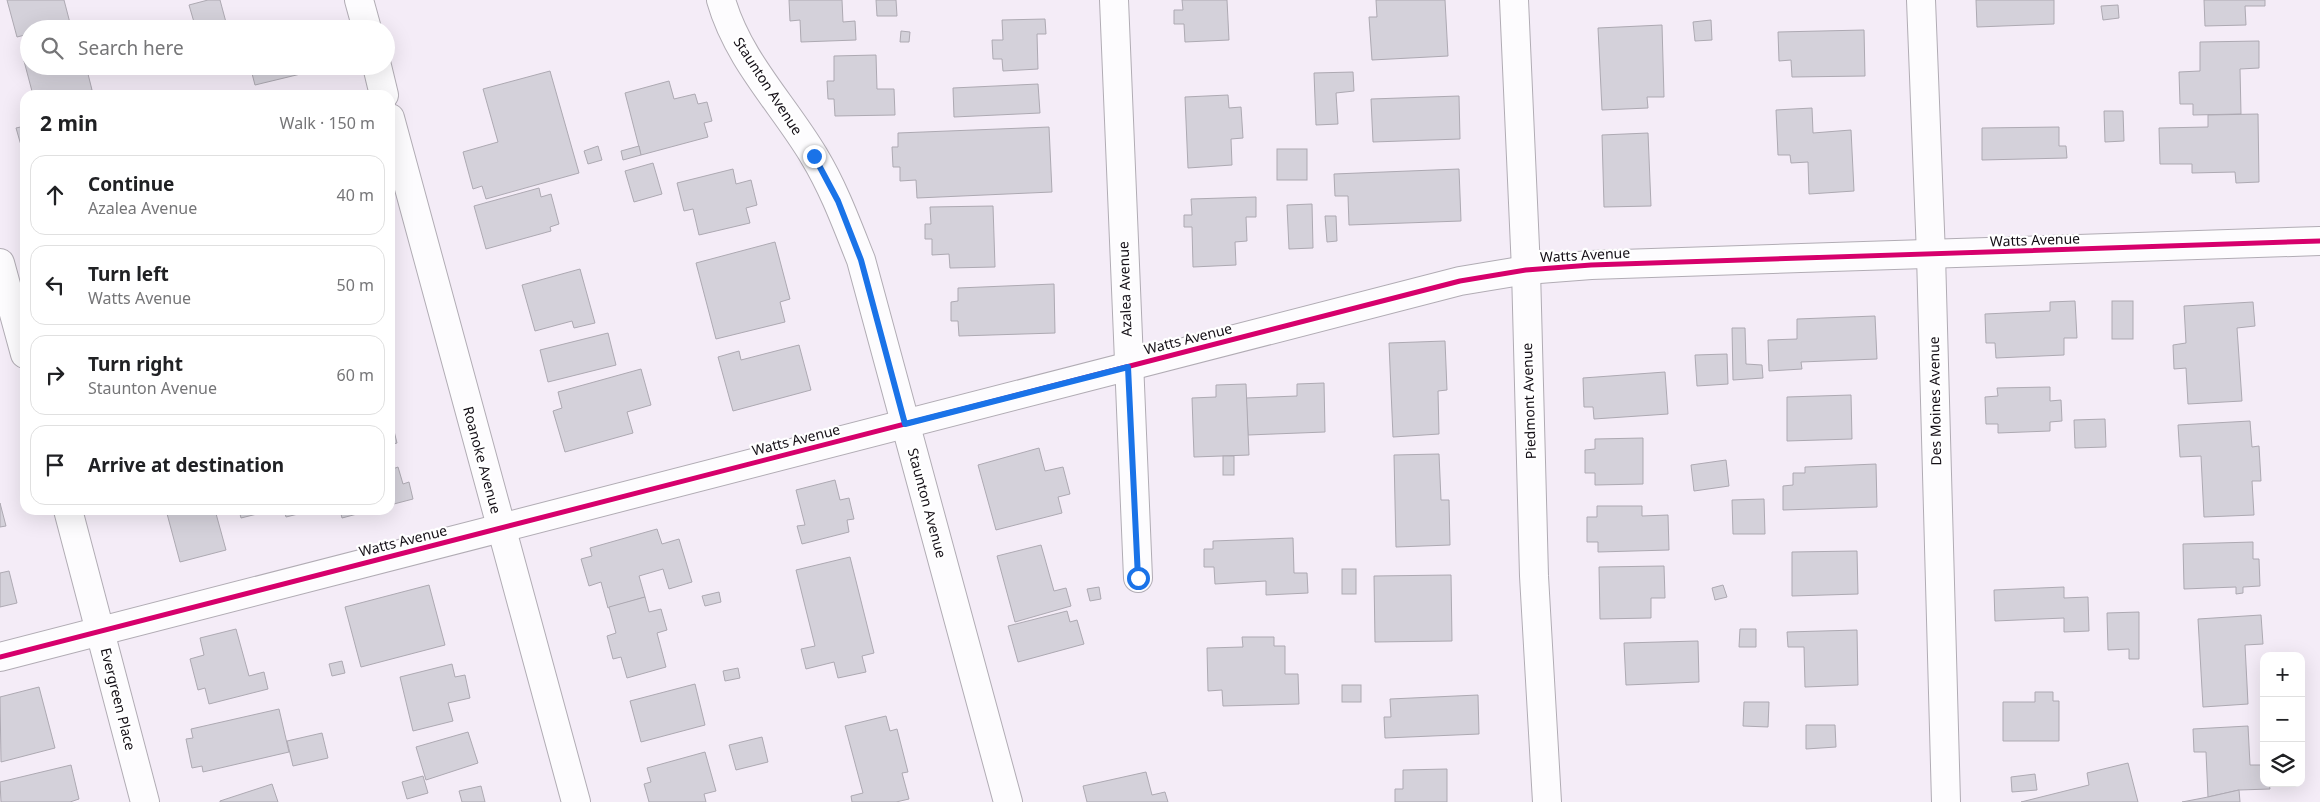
<!DOCTYPE html>
<meta charset="utf-8">
<style>
:root{--surface:#fff;--page:#f6f6f6;--text:#202124;--muted:#757577;--line:#e0e0e0}
body{margin:0;font-family:"Noto Sans",sans-serif;background:var(--page);color:var(--text)}
.controls{position:absolute;right:15px;bottom:15px;display:grid;overflow:hidden;border-radius:10px;box-shadow:0 5px 20px #0002}
.controls button{width:45px;height:45px;display:grid;place-items:center;padding:0;border:0;border-bottom:1px solid var(--line);background:var(--surface);color:var(--text);font:25px sans-serif}
.stop{position:absolute;width:15px;height:15px;margin:-11px;border:4px solid #1a73e8;border-radius:50%;background:#fff}
.stop.end{background:#1a73e8;border-color:#fff;box-shadow:0 1px 5px #0008}
.list{margin:0;padding:0;list-style:none}
h2{display:flex;justify-content:space-between;align-items:center;height:65px;margin:0;padding:0 20px;font-size:21px}
h2 small{font-size:16px;font-weight:400;color:var(--muted)}
.list li{display:grid;grid-template-columns:32px 1fr auto;gap:15px;align-items:center;box-sizing:border-box;height:80px;margin:0 10px 10px;padding:0 10px;border:1px solid var(--line);border-radius:15px}
.list b{display:block;font-size:19px;white-space:nowrap}
.list p{margin:0;font-size:16px;white-space:nowrap;color:var(--muted)}
.list em{font-size:16px;font-style:normal;color:var(--muted)}
.icon{flex:none;width:28px;height:28px;fill:none;stroke:currentColor;stroke-width:2;stroke-linecap:round;stroke-linejoin:round}
.map{position:relative;flex:none;width:2320px;height:802px;overflow:hidden}
.search{position:absolute;background:var(--surface);box-shadow:0 5px 20px #0002;left:20px;top:20px;width:375px;height:55px;display:flex;align-items:center;gap:12px;box-sizing:border-box;padding:0 18px;border-radius:28px;color:var(--muted);font-size:19px}
.panel{position:absolute;background:var(--surface);box-shadow:0 5px 20px #0002;left:20px;top:90px;width:375px;height:425px;border-radius:15px}
.map>svg:first-child{display:block}
.building{fill:#d4d1da;stroke:#ada9b2}
.lines{fill:none;stroke-linecap:round;stroke-linejoin:round}
.street-casing{stroke:#b1acb4;stroke-width:30}
.secondary-casing{stroke:#b1acb4;stroke-width:30}
.street{stroke:#fdfcfe;stroke-width:28}
.secondary{stroke:#fdfcfe;stroke-width:28}
.cycleway-casing{stroke:#fff;stroke-width:8}
.cycleway{stroke:#d6006c;stroke-width:5}
.route{stroke:#1a73e8;stroke-width:6}
.labels{text-anchor:middle;stroke-width:4.5;stroke-linejoin:round;paint-order:stroke}
.street-label{font-size:14px;fill:#130e15;stroke:#fff}
</style>
<div class="map">
<svg width="2320" height="802" viewBox="0 0 2320 802">
<rect width="100%" height="100%" fill="#f4ecf7"/>
<g class="building">
<polygon points="7,0 64,0 70,23 49,29 29,29 29,34 17,37"/>
<polygon points="208,0 220,0 227,26 217,29 196,29 189,5"/>
<polygon points="789,0 842,0 843,22 855,21 856,40 801,42 800,20 790,21"/>
<polygon points="876,0 896,0 897,16 877,16"/>
<polygon points="1182,0 1227,0 1229,40 1185,42 1184,24 1174,24 1174,10 1183,10"/>
<polygon points="1376,0 1445,0 1448,56 1372,60 1369,17 1377,17"/>
<polygon points="1976,0 2054,0 2054,24 1977,27"/>
<polygon points="2204,0 2265,0 2265,6 2245,6 2246,25 2205,26"/>
<polygon points="2118,5 2119,18 2103,20 2101,6"/>
<polygon points="1045,19 1046,34 1037,34 1038,69 1003,71 1002,59 993,59 992,40 1003,40 1002,20"/>
<polygon points="1711,20 1712,40 1695,41 1693,22"/>
<polygon points="290,24 291,29 270,29"/>
<polygon points="1662,25 1664,97 1647,97 1648,108 1602,110 1598,28"/>
<polygon points="1864,30 1865,76 1792,77 1791,60 1779,61 1778,32"/>
<polygon points="901,31 910,32 909,42 900,42"/>
<polygon points="2259,41 2259,68 2240,69 2241,114 2193,115 2193,104 2180,104 2179,72 2200,71 2200,42"/>
<polygon points="876,55 877,89 894,89 895,115 835,116 834,99 828,99 827,81 834,81 834,56"/>
<polygon points="29,60 29,66 86,66 92,90 72,95 33,95 24,61"/>
<polygon points="250,66 312,66 313,71 255,85"/>
<polygon points="550,71 579,173 486,199 482,186 473,189 463,152 498,142 483,89"/>
<polygon points="1353,72 1354,91 1336,93 1338,124 1316,125 1314,73"/>
<polygon points="669,81 674,99 695,94 698,104 707,102 712,121 704,123 708,137 641,155 625,93"/>
<polygon points="1038,84 1040,113 954,117 953,88"/>
<polygon points="1228,95 1229,108 1241,107 1243,138 1231,139 1232,165 1188,168 1185,97"/>
<polygon points="1459,96 1460,139 1373,142 1371,99"/>
<polygon points="1812,108 1813,133 1851,130 1854,191 1809,194 1808,162 1791,163 1790,155 1778,155 1776,110"/>
<polygon points="2104,111 2123,111 2124,141 2105,142"/>
<polygon points="2258,114 2259,182 2236,183 2235,172 2192,173 2192,164 2160,164 2159,128 2208,127 2208,115"/>
<polygon points="25,126 25,159 16,128"/>
<polygon points="1049,127 1052,192 917,198 916,180 900,181 900,167 893,167 892,147 898,147 898,133"/>
<polygon points="2059,127 2059,146 2066,146 2067,158 1982,160 1982,128"/>
<polygon points="1648,133 1651,206 1604,207 1602,135"/>
<polygon points="598,146 602,160 588,164 584,151"/>
<polygon points="639,146 641,155 623,160 621,151"/>
<rect x="1277" y="149" width="30" height="31"/>
<polygon points="653,163 662,194 634,202 625,171"/>
<polygon points="733,169 736,184 751,180 757,205 746,208 750,223 699,235 693,209 684,211 677,183"/>
<polygon points="1459,169 1461,221 1349,225 1348,196 1335,196 1334,174"/>
<polygon points="539,188 541,197 551,194 559,224 550,227 551,231 486,249 474,206"/>
<polygon points="1256,197 1256,217 1246,217 1247,241 1235,242 1236,265 1193,267 1192,227 1184,227 1184,215 1192,215 1191,199"/>
<polygon points="1312,204 1313,248 1289,249 1287,205"/>
<polygon points="993,206 995,267 950,268 949,254 932,255 932,239 925,239 925,224 931,224 930,207"/>
<polygon points="1325,216 1336,216 1337,241 1327,242"/>
<polygon points="775,242 790,299 780,302 785,322 716,339 696,263"/>
<polygon points="580,269 595,323 574,328 572,321 535,331 522,285"/>
<polygon points="1054,284 1055,333 959,336 958,321 951,321 951,302 958,301 958,288"/>
<polygon points="2075,301 2077,338 2064,338 2064,355 1996,358 1995,343 1986,343 1985,314 2050,311 2050,302"/>
<rect x="2112" y="301" width="21" height="38"/>
<polygon points="2253,302 2255,326 2237,328 2242,401 2188,404 2186,368 2174,369 2173,345 2186,343 2184,306"/>
<polygon points="1875,316 1877,359 1801,362 1802,369 1769,371 1768,340 1797,339 1797,319"/>
<polygon points="1732,328 1745,328 1746,364 1762,365 1763,378 1733,380"/>
<polygon points="608,333 616,365 548,382 540,350"/>
<polygon points="1445,341 1447,390 1438,391 1439,434 1393,437 1389,343"/>
<polygon points="799,345 811,390 733,411 718,357 739,351 741,360"/>
<polygon points="1727,354 1728,384 1697,386 1695,355"/>
<polygon points="641,369 651,405 627,412 633,433 565,452 553,411 562,408 558,392"/>
<polygon points="1665,372 1668,414 1594,419 1593,407 1584,407 1583,378"/>
<polygon points="1324,383 1325,432 1248,435 1246,398 1297,396 1297,384"/>
<polygon points="1246,384 1249,455 1194,457 1192,398 1216,397 1216,385"/>
<polygon points="2050,387 2050,401 2061,400 2062,421 2050,422 2050,431 1998,433 1998,424 1986,424 1985,397 1998,396 1997,388"/>
<polygon points="1851,395 1852,439 1787,441 1787,397"/>
<polygon points="390,415 397,443 390,445"/>
<polygon points="2105,419 2106,447 2075,448 2074,420"/>
<polygon points="2250,421 2252,447 2259,446 2261,481 2252,481 2254,515 2204,517 2201,456 2180,457 2178,425"/>
<polygon points="1643,438 1643,484 1595,485 1595,473 1585,473 1585,450 1595,449 1595,439"/>
<polygon points="1039,448 1045,471 1063,467 1070,494 1058,497 1062,513 996,530 978,465"/>
<polygon points="1439,454 1441,500 1449,500 1450,545 1396,547 1394,455"/>
<rect x="1223" y="456" width="11" height="19"/>
<polygon points="1726,460 1729,486 1694,491 1691,465"/>
<polygon points="1876,464 1877,507 1783,510 1783,486 1793,485 1793,473 1805,473 1805,467"/>
<polygon points="398,467 403,484 409,482 413,499 390,505 390,470"/>
<polygon points="835,480 840,500 849,498 854,519 847,520 849,532 802,544 797,526 805,525 796,490"/>
<polygon points="1764,499 1765,534 1733,534 1732,500"/>
<polygon points="0,503 6,526 0,527"/>
<polygon points="1597,506 1642,506 1642,516 1668,515 1669,550 1598,552 1598,542 1587,542 1587,517 1597,517"/>
<polygon points="166,510 215,510 226,550 180,562"/>
<polygon points="239,510 273,510 241,518"/>
<polygon points="284,510 301,510 302,513 286,517"/>
<polygon points="340,510 372,510 342,518"/>
<polygon points="657,529 662,544 679,539 692,582 669,589 663,569 639,576 645,597 608,608 601,582 589,586 581,559 592,556 590,548"/>
<polygon points="1293,538 1294,573 1307,573 1308,593 1266,595 1266,581 1215,584 1214,567 1204,567 1204,549 1213,549 1213,541"/>
<polygon points="2253,542 2253,559 2259,559 2260,586 2243,587 2243,593 2236,594 2236,587 2184,589 2183,544"/>
<polygon points="1041,545 1054,591 1066,588 1071,606 1015,622 997,556"/>
<polygon points="1857,551 1858,594 1792,596 1792,552"/>
<polygon points="850,557 874,653 862,656 866,672 838,678 834,662 806,669 801,649 815,646 796,570"/>
<polygon points="1664,566 1665,598 1651,598 1651,618 1600,619 1599,567"/>
<rect x="1342" y="569" width="14" height="25"/>
<polygon points="9,571 17,603 0,607 0,573"/>
<polygon points="1451,575 1452,641 1375,642 1374,576"/>
<polygon points="429,585 445,645 361,667 345,607"/>
<polygon points="1723,585 1727,597 1715,600 1712,588"/>
<polygon points="1099,587 1101,599 1090,601 1087,589"/>
<polygon points="2064,587 2064,598 2088,597 2089,631 2064,632 2064,618 1995,621 1994,590"/>
<polygon points="719,592 721,602 705,606 702,596"/>
<polygon points="645,597 649,612 661,609 667,630 657,633 666,667 627,678 621,657 613,659 607,636 616,633 609,607"/>
<polygon points="1067,611 1070,622 1077,620 1084,644 1018,662 1008,626"/>
<polygon points="2139,612 2139,659 2129,659 2129,649 2108,650 2107,613"/>
<polygon points="2261,615 2263,644 2245,645 2248,704 2203,707 2198,619"/>
<polygon points="236,629 249,676 264,672 268,689 209,704 205,688 198,690 190,659 204,655 200,638"/>
<polygon points="1740,629 1756,629 1756,647 1739,647"/>
<polygon points="1857,630 1858,685 1805,687 1804,647 1788,647 1787,632"/>
<polygon points="1242,637 1274,637 1274,646 1285,646 1285,674 1298,674 1299,704 1223,706 1222,690 1208,691 1207,648 1243,647"/>
<polygon points="1698,641 1699,682 1626,685 1624,643"/>
<polygon points="342,661 345,673 332,676 329,664"/>
<polygon points="452,664 455,677 465,675 470,698 448,703 453,721 413,731 400,677"/>
<polygon points="738,668 740,678 725,681 723,671"/>
<polygon points="695,684 705,725 641,742 630,701"/>
<rect x="1342" y="685" width="19" height="17"/>
<polygon points="39,687 55,748 1,762 0,697"/>
<polygon points="2035,692 2053,692 2053,701 2059,701 2059,741 2003,741 2003,702 2035,702"/>
<polygon points="1478,695 1479,734 1385,738 1384,717 1391,717 1390,699"/>
<polygon points="1744,702 1769,702 1768,727 1743,726"/>
<polygon points="279,709 289,752 203,772 202,766 192,768 186,739 193,738 191,729"/>
<polygon points="886,716 890,731 897,729 908,772 902,773 909,799 896,802 852,802 851,796 863,793 845,726"/>
<polygon points="1806,725 1835,725 1836,747 1806,749"/>
<polygon points="2248,726 2250,765 2264,765 2264,783 2269,783 2270,789 2239,790 2208,797 2206,752 2194,752 2193,729"/>
<polygon points="468,732 478,763 426,780 416,747"/>
<polygon points="322,733 328,758 293,766 287,741"/>
<polygon points="762,737 768,762 736,770 729,745"/>
<polygon points="705,752 716,791 704,794 706,802 649,802 644,784 651,782 647,768"/>
<polygon points="2128,763 2138,802 2021,802 2089,785 2087,773"/>
<polygon points="71,765 79,799 70,802 1,802 0,782"/>
<polygon points="1447,769 1447,802 1395,802 1395,789 1403,789 1403,770"/>
<polygon points="1146,772 1152,795 1165,792 1168,802 1087,802 1083,786"/>
<polygon points="2035,774 2037,790 2012,792 2011,777"/>
<polygon points="423,776 428,793 407,799 402,782"/>
<polygon points="272,784 278,802 220,802 220,801"/>
<polygon points="481,786 485,802 462,802 459,791"/>
<polygon points="2239,790 2240,802 2182,802 2208,797"/>
</g>
<g class="lines">
<defs>
<g id="street">
<polyline points="359,0 367,29"/>
<path d="M 721,0 C 738,60 783,104 814,156 C 834,189 847,225 861,260 L 1008,802"/>
<polyline points="1114,0 1138,578"/>
<polyline points="1514,0 1526,270 1534,576 1547,802"/>
<polyline points="377,66 384,95"/>
<polyline points="390,118 576,802"/>
<polyline points="0,263 25,354"/>
<polyline points="68,510 145,802"/>
<polyline points="0,657 1460,281 1526,270 1591,265 2320,241"/>
</g>
<polyline id="secondary" points="1921,0 1931,255 1946,802"/>
</defs>
<use href="#street" class="street-casing"/>
<use href="#secondary" class="secondary-casing"/>
<use href="#street" class="street"/>
<use href="#secondary" class="secondary"/>
<defs>
<polyline id="cycleway" points="0,657 1460,281 1526,270 1591,265 2320,241"/>
</defs>
<use href="#cycleway" class="cycleway-casing"/>
<use href="#cycleway" class="cycleway"/>
</g>
<g class="lines">
<polyline class="route" points="814,156 838,201 861,260 905,424 1128,367 1138,578"/>
</g>
<g class="labels">
<g class="street-label">
<text transform="translate(768 86) rotate(57)" y="5">Staunton Avenue</text>
<text transform="translate(2035 240) rotate(-2)" y="5">Watts Avenue</text>
<text transform="translate(1585 255) rotate(-3)" y="5">Watts Avenue</text>
<text transform="translate(1125 289) rotate(-92)" y="5">Azalea Avenue</text>
<text transform="translate(1188 339) rotate(-14)" y="5">Watts Avenue</text>
<text transform="translate(1529 401) rotate(-92)" y="5">Piedmont Avenue</text>
<text transform="translate(1935 401) rotate(-91)" y="5">Des Moines Avenue</text>
<text transform="translate(796 440) rotate(-14)" y="5">Watts Avenue</text>
<text transform="translate(482 460) rotate(75)" y="5">Roanoke Avenue</text>
<text transform="translate(927 503) rotate(75)" y="5">Staunton Avenue</text>
<text transform="translate(403 541) rotate(-14)" y="5">Watts Avenue</text>
<text transform="translate(118 699) rotate(76)" y="5">Evergreen Place</text>
</g>
</g>
</svg>
<div class="controls">
<button>+</button>
<button>−</button>
<button><svg class="icon" aria-label="layers" viewBox="0 0 24 24"><path d="M12 4l9 5-9 5-9-5zM3 14l9 5 9-5"/></svg></button>
</div>
<div class="stop" style="left:1138px;top:578px"></div>
<div class="stop end" style="left:814px;top:156px"></div>
<div class="search"><svg class="icon" aria-label="search" viewBox="0 0 24 24"><circle cx="10" cy="10" r="6"/><path d="M15 15l6 6"/></svg>Search here</div>
<section class="panel">
<h2>2 min<small>Walk · 150 m</small></h2>
<ul class="list">
<li><svg class="icon" aria-label="ahead" viewBox="0 0 24 24"><path d="M12 20V5M6 11l6-6 6 6"/></svg><div><b>Continue</b><p>Azalea Avenue</p></div><em>40 m</em></li>
<li><svg class="icon" aria-label="left" viewBox="0 0 24 24"><path d="M17 20v-9H6M10 6l-5 5 5 5"/></svg><div><b>Turn left</b><p>Watts Avenue</p></div><em>50 m</em></li>
<li><svg class="icon" aria-label="right" viewBox="0 0 24 24"><path d="M7 20v-9h11M14 6l5 5-5 5"/></svg><div><b>Turn right</b><p>Staunton Avenue</p></div><em>60 m</em></li>
<li><svg class="icon" aria-label="arrive" viewBox="0 0 24 24"><path d="M6 21V4h12l-3 4 3 4H6"/></svg><div><b>Arrive at destination</b></div></li>
</ul>
</section>
</div>
